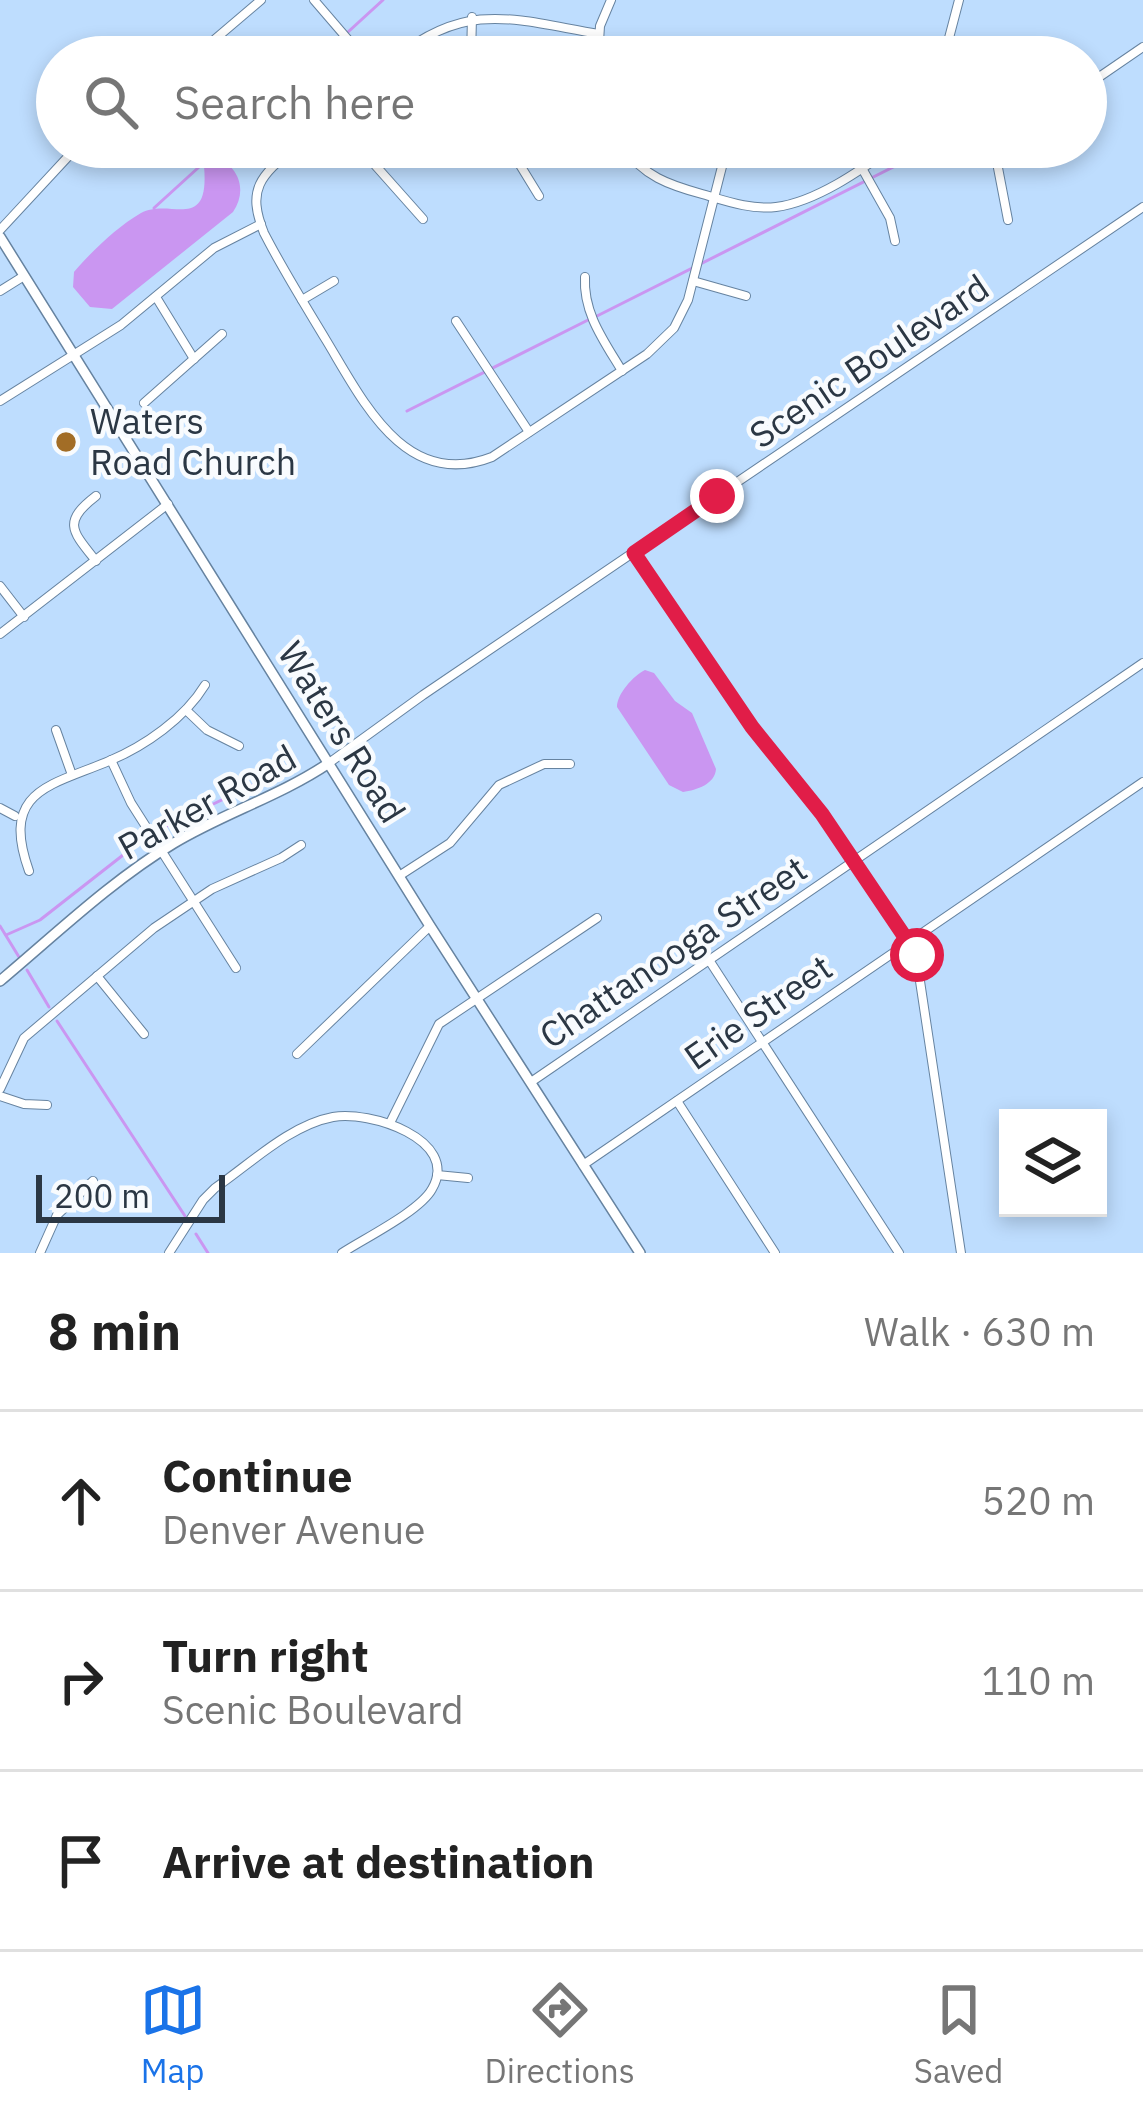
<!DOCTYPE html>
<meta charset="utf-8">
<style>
:root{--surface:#fff;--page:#f2f2f2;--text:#222;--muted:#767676;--line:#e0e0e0;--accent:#1a73e8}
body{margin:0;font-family:"IBM Plex Sans",sans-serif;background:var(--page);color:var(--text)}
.controls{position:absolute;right:36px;bottom:36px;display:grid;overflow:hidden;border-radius:0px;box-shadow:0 6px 18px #0003}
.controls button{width:108px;height:108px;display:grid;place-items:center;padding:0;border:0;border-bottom:3px solid var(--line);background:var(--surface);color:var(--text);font:60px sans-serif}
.scale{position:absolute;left:36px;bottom:30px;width:189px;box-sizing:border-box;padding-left:12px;border:6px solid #2b3744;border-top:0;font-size:33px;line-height:42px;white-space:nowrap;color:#2b3744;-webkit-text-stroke:9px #f8fbfe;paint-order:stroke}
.stop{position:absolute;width:36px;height:36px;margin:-27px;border:9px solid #e11d48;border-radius:50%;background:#fff}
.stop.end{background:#e11d48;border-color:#fff;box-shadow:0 3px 12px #0008}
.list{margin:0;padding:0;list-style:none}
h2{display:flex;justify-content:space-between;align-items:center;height:156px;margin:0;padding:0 48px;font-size:51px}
h2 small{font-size:39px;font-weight:400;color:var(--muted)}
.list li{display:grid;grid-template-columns:78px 1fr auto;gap:36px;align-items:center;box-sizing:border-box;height:180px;padding:0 48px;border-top:3px solid var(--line)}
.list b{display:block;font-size:45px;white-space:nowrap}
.list p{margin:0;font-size:39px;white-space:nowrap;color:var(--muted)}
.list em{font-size:39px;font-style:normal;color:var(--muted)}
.icon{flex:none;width:66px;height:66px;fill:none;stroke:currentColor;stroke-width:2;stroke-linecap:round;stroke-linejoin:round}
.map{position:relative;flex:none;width:1143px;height:1253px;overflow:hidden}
.search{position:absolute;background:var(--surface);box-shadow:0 6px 18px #0003;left:36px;right:36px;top:36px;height:132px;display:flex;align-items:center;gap:30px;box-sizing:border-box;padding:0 42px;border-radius:66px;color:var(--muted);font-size:45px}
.sheet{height:696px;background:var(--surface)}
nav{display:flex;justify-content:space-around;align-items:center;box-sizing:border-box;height:168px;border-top:3px solid var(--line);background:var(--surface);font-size:33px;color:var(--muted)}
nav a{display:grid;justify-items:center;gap:6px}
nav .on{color:var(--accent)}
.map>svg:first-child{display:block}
.water{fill:#ca96f1}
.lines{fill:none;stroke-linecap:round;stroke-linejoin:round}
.stream{stroke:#ca96f1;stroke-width:3}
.minor-casing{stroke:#6683a0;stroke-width:10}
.tertiary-casing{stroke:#6683a0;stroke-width:12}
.minor{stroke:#fff;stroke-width:8}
.tertiary{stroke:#fff;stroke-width:9}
.route{stroke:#e11d48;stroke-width:15}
.poi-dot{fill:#a26d26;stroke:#f8fbfe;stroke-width:4.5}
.labels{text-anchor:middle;stroke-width:9;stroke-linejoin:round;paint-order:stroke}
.street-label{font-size:36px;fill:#2b3744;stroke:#f8fbfe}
.poi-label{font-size:36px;fill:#2b3744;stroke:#f8fbfe;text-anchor:start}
</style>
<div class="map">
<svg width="1143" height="1253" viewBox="0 0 1143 1253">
<rect width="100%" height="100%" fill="#beddfe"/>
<g class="water">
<path d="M 213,156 C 239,165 248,190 233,212 L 112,309 L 90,307 L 73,287 L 74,272 C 92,251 117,227 141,213 C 170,197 210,234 204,166 Z"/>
<path d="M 645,670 L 654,673 L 675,701 L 692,713 L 716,769 C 715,784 697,790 683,792 L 669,785 L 617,707 C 617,694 633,676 645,670 Z"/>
</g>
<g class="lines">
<g class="stream">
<polyline points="348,32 383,0"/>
<polyline points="320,57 341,38"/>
<polyline points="154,208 221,147"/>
<polyline points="597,316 933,147"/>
<polyline points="407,411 588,320"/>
<polyline points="163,828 295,765"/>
<polyline points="0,926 19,957"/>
<polyline points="6,935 40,920 141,841"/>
<polyline points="27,970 49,1007"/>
<polyline points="57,1021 185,1216"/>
<polyline points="196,1234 208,1253"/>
</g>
<defs>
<g id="minor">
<polyline points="314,0 363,57"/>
<polyline points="816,47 819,57"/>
<polyline points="711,49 712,57"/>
<polyline points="194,57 261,0"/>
<path d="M 397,57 C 468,0 515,20 599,34"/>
<polyline points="471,57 472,17"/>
<polyline points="598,57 600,26 611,0"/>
<polyline points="944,57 959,0"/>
<polyline points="1086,86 1143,47"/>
<path d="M 295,147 C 261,176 246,188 264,233 C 283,270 305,305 326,340 C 363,401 405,491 492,457 L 647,354 L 674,328 L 688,300 L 727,147"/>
<polyline points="359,147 423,219"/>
<polyline points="509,147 539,196"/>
<path d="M 624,147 C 643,176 669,185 702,194 C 726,201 751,210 776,207 C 816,202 861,170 893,147"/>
<polyline points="850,147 890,218 895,241"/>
<polyline points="994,147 1008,220"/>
<polyline points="0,230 77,147"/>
<path d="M 585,277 C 583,313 604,341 622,371"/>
<polyline points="693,281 746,296"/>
<polyline points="0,291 24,276"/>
<polyline points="156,297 194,359"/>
<polyline points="302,300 334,281"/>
<polyline points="456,321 529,432"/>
<polyline points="0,401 121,325 214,248 261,224"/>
<polyline points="144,403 222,334"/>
<polyline points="634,553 764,744 822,814 915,948 961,1253"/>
<path d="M 96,561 C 72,531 62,522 96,496"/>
<polyline points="0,586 24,617"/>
<polyline points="0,634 168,504"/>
<polyline points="186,710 207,730 239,746"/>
<polyline points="56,730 72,775"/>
<polyline points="111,760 131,803 236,968"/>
<polyline points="329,763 423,695 1143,207"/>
<polyline points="0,808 15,816"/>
<path d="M 29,871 C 0,790 50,786 109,761 C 145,746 185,718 205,685"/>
<polyline points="399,876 450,843 499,785 544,764 570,764"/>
<polyline points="709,960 899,1253"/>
<polyline points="97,976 144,1034"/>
<polyline points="297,1054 430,926"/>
<polyline points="531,1082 1143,663"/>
<polyline points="0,1089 24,1038 154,928 212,889 281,858 301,845"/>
<polyline points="0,1096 24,1104 47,1105"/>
<polyline points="677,1101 775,1253"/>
<polyline points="390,1123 439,1024 597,918"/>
<polyline points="583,1165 1143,782"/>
<polyline points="437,1175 468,1178"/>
<polyline points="40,1253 57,1215 93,1181"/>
<path d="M 169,1253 L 203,1200 L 215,1188 C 250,1164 290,1125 333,1117 C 368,1110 461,1139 432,1189 C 420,1211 365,1238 342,1253"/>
</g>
<g id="tertiary">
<polyline points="0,237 430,926 640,1253"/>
<path d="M 0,981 C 56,934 111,881 174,843 C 224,813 280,796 329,763"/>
</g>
</defs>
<use href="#minor" class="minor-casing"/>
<use href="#tertiary" class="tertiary-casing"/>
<use href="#minor" class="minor"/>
<use href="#tertiary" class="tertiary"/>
</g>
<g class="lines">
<polyline class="route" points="717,496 634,553 752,727 822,814 917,955"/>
</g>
<circle class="poi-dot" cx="66" cy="442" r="12"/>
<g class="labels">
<g class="street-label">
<text transform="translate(869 361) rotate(-34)" y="13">Scenic Boulevard</text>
<text transform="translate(342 732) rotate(58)" y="13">Waters Road</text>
<text transform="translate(207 802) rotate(-29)" y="13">Parker Road</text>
<text transform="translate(673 952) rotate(-34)" y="13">Chattanooga Street</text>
<text transform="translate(758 1012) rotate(-35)" y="13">Erie Street</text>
</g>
<g class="poi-label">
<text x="90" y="434">Waters<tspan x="90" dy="41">Road Church</tspan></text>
</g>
</g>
</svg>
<div class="controls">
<button><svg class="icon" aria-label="layers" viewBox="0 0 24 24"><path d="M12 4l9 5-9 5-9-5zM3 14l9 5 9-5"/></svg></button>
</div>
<div class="scale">200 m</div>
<div class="stop" style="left:917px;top:955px"></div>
<div class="stop end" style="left:717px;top:496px"></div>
<div class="search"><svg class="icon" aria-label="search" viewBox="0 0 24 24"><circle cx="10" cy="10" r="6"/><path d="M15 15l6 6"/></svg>Search here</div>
</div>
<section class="sheet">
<h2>8 min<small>Walk · 630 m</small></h2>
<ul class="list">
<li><svg class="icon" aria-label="ahead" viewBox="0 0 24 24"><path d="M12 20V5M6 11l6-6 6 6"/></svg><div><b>Continue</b><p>Denver Avenue</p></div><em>520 m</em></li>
<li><svg class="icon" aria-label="right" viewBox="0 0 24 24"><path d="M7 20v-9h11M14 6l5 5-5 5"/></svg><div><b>Turn right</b><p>Scenic Boulevard</p></div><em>110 m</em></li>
<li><svg class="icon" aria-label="arrive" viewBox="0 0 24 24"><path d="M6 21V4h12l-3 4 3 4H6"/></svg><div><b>Arrive at destination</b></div></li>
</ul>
</section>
<nav>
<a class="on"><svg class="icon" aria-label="map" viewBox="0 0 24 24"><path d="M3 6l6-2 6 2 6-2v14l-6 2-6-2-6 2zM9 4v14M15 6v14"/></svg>Map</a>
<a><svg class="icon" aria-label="directions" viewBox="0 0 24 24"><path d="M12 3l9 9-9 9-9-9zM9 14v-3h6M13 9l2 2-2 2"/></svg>Directions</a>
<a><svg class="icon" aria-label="saved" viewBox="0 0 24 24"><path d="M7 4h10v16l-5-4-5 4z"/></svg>Saved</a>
</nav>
